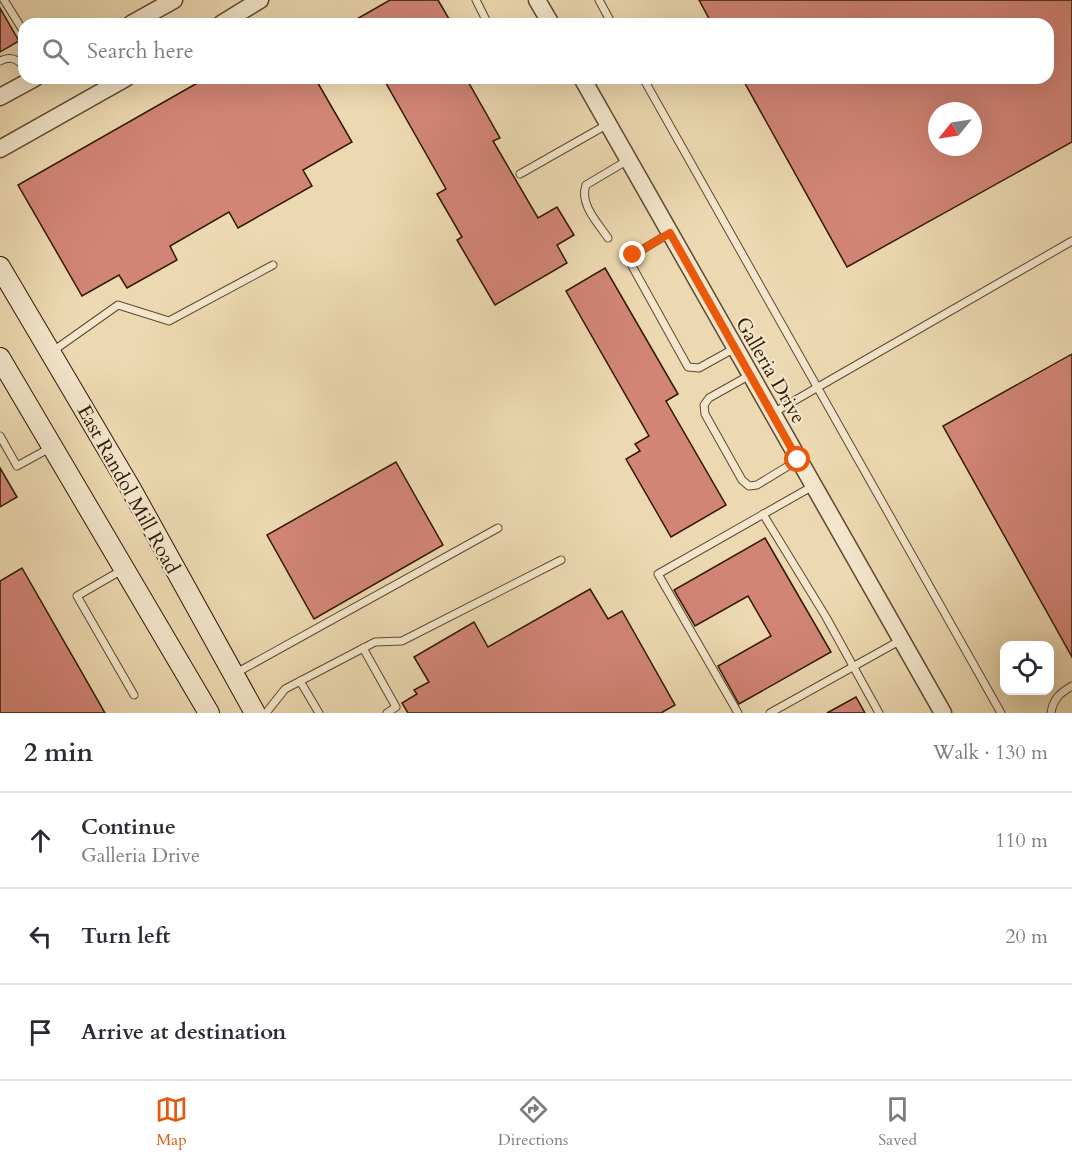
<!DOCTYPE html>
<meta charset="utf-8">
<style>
:root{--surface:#fff;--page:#f7f7f7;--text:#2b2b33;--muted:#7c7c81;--line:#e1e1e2;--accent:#ea580c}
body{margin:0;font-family:Cardo,serif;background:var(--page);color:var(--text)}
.controls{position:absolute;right:18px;bottom:18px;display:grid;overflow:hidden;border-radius:12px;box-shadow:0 6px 24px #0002}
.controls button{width:54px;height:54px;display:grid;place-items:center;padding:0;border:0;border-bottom:2px solid var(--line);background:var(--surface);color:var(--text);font:30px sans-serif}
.compass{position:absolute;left:928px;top:102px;width:54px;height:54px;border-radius:50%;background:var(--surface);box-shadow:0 6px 24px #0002;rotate:240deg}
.stop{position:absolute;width:18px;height:18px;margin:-14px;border:4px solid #ea580c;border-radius:50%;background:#fff}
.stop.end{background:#ea580c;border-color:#fff;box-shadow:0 2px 6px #0008}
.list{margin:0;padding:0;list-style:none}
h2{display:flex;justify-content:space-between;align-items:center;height:78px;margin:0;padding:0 24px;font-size:26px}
h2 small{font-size:20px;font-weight:400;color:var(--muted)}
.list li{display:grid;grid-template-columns:39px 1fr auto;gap:18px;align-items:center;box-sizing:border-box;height:96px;padding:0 24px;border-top:2px solid var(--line)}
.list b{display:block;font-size:22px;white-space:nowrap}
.list p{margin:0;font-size:20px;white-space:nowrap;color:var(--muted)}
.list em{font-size:20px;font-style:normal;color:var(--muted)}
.icon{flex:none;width:33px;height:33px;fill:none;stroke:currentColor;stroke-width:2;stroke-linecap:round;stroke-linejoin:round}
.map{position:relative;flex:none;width:1072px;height:713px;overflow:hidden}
.search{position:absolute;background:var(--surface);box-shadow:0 6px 24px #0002;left:18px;right:18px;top:18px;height:66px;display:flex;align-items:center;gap:15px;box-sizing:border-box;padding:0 21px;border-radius:18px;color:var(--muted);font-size:22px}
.sheet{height:366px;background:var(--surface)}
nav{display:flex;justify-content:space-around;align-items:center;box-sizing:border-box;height:84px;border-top:2px solid var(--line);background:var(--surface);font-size:16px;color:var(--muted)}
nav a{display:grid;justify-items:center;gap:3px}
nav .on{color:var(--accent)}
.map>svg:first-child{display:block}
.building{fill:#d28577;stroke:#2e1805;stroke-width:1.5;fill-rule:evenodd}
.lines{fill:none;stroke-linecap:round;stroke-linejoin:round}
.service-casing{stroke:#5e4830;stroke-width:9}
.tertiary-casing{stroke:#5e4830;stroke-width:19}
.secondary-casing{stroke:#2e1805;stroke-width:22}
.service{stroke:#f3e6cc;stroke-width:7}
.tertiary{stroke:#f3e6cc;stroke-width:16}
.secondary{stroke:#f3e6cc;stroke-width:20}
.route{stroke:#ea580c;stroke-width:8}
.labels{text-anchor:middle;stroke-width:4.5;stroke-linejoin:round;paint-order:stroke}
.street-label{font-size:20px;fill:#2e1805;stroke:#f3e6cc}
</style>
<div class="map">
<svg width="1072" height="713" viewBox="0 0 1072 713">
<rect width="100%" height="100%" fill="#edd9b1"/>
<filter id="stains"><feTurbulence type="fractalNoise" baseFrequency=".00333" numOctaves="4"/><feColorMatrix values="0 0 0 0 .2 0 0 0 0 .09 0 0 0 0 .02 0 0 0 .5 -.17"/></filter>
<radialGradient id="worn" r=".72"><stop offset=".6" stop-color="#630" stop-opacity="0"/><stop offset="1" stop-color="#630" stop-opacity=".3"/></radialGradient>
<g class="building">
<polygon points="390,0 438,0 452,24 348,24"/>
<path d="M 699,0 L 1072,0 L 1072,142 L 847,267 L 742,78 L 1048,78 L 1048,24 L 712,24 ZM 937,111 L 973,111 L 973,147 L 937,147 Z"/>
<polygon points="0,8 19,41 0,52"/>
<polygon points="206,78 315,78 352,142 303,170 312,186 238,228 229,212 170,246 177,260 127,288 119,275 82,296 18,185"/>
<polygon points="383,78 466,78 500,138 493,141 538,218 557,207 574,235 557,245 567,263 495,305 457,240 462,237 437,194 446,189"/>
<polygon points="605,268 678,394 666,401 726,505 671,537 626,459 640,451 635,444 649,436 566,291"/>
<polygon points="1072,354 1072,657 943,426"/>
<polygon points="396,462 443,545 314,619 267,535"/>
<polygon points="0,468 17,497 0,507"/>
<polygon points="765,538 831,652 739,704 718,666 771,636 748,596 695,626 674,590"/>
<polygon points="22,568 105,713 0,713 0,581"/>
<polygon points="590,589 608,619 622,611 675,705 661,713 408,713 402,703 417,694 414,690 429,682 414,657 474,622 488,647"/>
<polygon points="856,697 865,713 827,713"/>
</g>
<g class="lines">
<defs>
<g id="service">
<polyline points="4,0 24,32"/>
<polyline points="476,0 488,24"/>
<polyline points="599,0 612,24"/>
<path d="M 0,61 C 10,56 17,58 24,67"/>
<polyline points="643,78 1001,713"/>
<polyline points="520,174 608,124"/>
<polyline points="670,233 633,255 632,266 688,367 699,368 735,348"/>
<path d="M 608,238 C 598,223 579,204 586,185 L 628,160"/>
<polyline points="53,351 118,305 169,321 273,265"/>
<polyline points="750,375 709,398 704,405 705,414 742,480 749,486 757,485 798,460"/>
<polyline points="773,413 1072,241"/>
<polyline points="0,436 17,466 50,448"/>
<polyline points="763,514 826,617 879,713"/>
<polyline points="122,570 77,596 134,695"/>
<polyline points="363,648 396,707 387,713"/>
<polyline points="236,673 498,528"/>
<polyline points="300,681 319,713"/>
<polyline points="266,713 285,689 375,642 402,641 561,560"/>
<polyline points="738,713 658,574 813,486"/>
<polyline points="770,713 901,640"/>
<path d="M 1051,713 C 1053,699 1060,693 1072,686"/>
</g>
<g id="tertiary">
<polyline points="537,0 551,24"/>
<polyline points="131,24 174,0"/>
<polyline points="221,24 260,0"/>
<polyline points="582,78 943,713"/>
<polyline points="0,97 35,78"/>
<polyline points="0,149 126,78"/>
</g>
<g id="secondary">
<polyline points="0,267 131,489 255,713"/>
<polyline points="0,358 209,713"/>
</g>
</defs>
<use href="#service" class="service-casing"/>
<use href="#tertiary" class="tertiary-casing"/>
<use href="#secondary" class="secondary-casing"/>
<use href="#service" class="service"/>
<use href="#tertiary" class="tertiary"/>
<use href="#secondary" class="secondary"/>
</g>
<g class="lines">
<polyline class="route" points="633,255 670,233 798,460"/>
</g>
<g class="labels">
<g class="street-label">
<text transform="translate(771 370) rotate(60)" y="7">Galleria Drive</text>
<text transform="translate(129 489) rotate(61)" y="7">East Randol Mill Road</text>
</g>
</g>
<rect width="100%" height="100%" filter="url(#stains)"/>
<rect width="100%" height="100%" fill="url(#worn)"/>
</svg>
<div class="controls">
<button><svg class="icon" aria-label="locate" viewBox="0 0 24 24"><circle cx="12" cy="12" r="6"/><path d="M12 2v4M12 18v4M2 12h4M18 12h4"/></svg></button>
</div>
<svg class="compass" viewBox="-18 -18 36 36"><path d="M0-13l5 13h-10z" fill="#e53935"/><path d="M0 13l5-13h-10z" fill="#7c7c81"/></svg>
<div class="stop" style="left:798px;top:460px"></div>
<div class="stop end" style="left:633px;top:255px"></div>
<div class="search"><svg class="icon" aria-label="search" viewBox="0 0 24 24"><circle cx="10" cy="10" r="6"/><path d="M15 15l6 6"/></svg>Search here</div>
</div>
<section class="sheet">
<h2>2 min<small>Walk · 130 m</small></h2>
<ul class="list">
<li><svg class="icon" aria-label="ahead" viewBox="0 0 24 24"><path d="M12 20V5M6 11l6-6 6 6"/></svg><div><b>Continue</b><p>Galleria Drive</p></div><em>110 m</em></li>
<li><svg class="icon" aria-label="left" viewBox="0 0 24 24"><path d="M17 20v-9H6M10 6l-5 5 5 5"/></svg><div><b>Turn left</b></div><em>20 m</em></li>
<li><svg class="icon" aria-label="arrive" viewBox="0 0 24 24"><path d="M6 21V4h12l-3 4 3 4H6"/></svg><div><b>Arrive at destination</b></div></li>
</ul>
</section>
<nav>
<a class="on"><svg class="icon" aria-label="map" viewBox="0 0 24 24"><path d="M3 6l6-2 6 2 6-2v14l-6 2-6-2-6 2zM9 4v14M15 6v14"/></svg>Map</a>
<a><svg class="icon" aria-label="directions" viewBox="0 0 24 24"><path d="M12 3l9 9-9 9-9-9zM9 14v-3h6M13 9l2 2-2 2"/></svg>Directions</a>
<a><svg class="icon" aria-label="saved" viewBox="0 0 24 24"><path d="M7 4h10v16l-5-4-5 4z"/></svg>Saved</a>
</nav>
